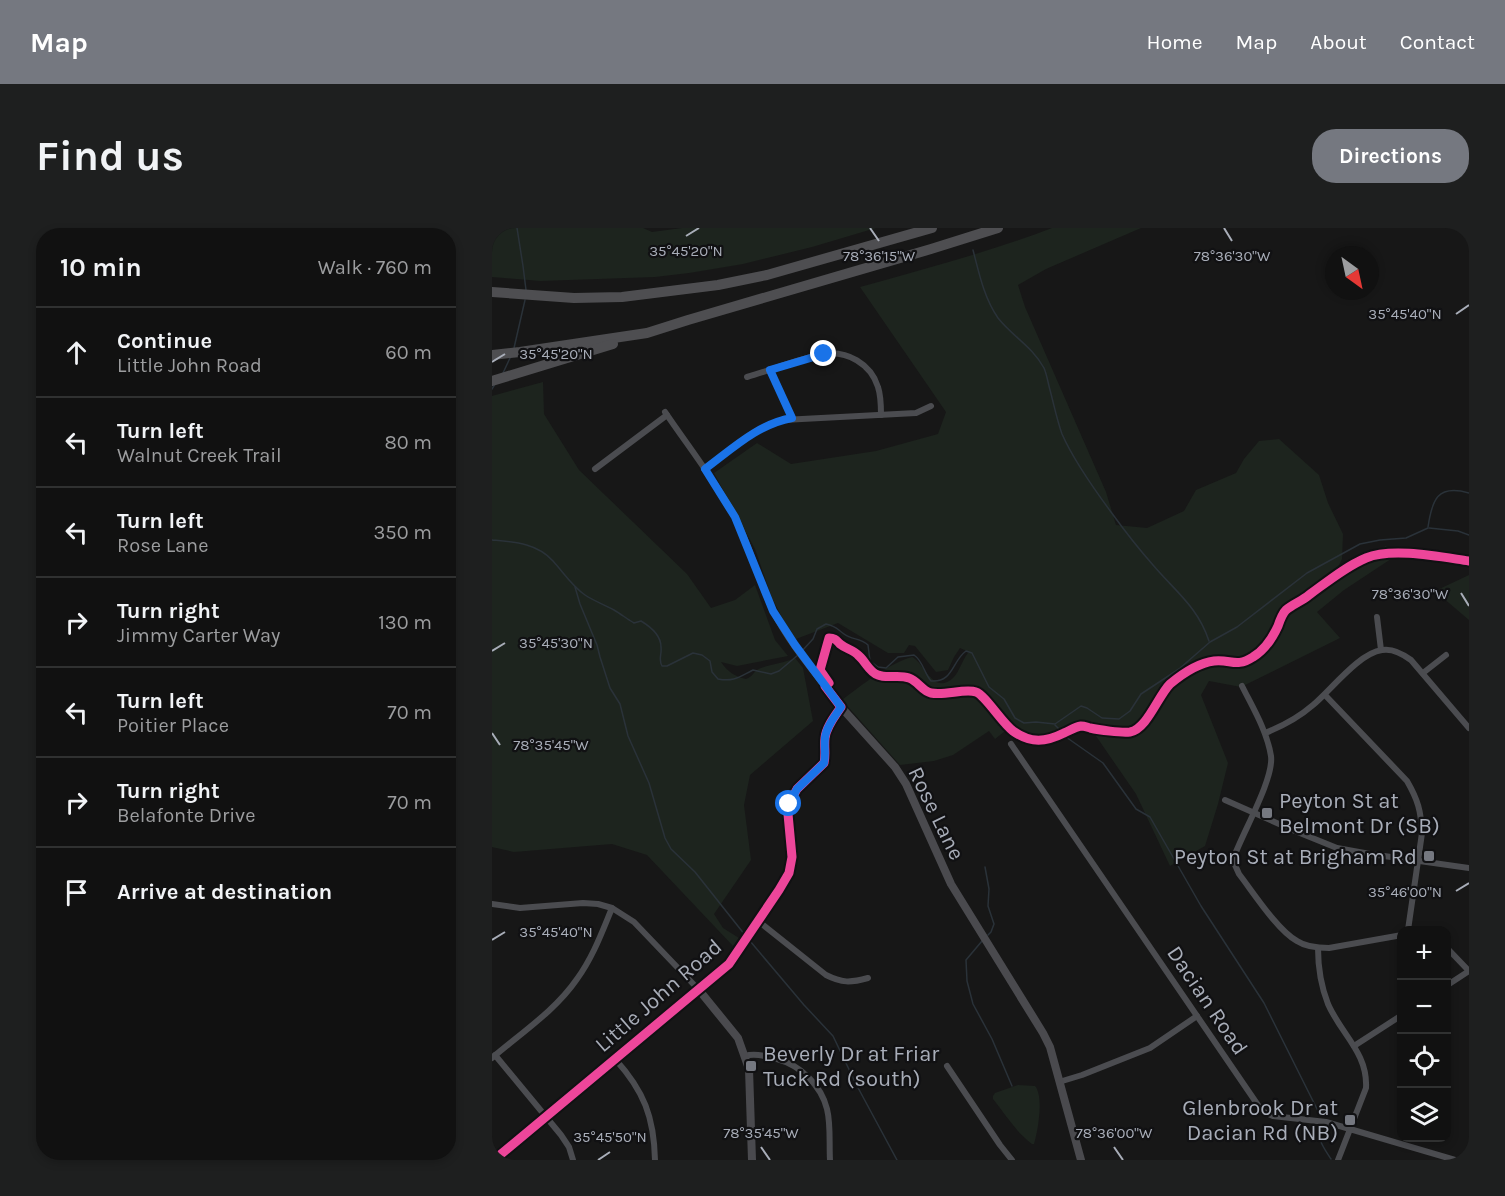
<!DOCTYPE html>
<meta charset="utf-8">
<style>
:root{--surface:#111;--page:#1e1f1f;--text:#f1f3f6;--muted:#9c9d9f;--line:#303131;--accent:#757880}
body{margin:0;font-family:Karla,sans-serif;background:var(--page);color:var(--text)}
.controls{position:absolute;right:18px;bottom:18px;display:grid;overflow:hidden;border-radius:12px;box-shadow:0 3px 9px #0003}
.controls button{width:54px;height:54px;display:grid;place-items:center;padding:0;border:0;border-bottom:2px solid var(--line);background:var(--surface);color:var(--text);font:30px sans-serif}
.compass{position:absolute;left:833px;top:18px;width:54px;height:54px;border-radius:50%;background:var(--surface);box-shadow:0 3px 9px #0003;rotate:147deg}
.stop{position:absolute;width:18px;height:18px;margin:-14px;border:4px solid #1a73e8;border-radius:50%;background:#fff}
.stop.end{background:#1a73e8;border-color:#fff;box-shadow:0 2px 6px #0008}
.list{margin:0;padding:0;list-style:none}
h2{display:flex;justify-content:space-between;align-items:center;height:78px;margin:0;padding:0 24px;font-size:26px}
h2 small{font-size:20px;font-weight:400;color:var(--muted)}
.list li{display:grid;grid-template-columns:39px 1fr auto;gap:18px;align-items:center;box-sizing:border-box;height:90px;padding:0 24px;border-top:2px solid var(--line)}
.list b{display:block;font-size:22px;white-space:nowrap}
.list p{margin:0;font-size:20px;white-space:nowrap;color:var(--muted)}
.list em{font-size:20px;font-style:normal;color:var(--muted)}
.icon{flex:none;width:33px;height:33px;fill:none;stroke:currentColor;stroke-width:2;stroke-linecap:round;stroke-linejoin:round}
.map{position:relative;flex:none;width:977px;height:932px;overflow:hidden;border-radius:24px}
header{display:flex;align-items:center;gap:36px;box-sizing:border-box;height:84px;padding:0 30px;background:var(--accent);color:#fff}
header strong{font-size:28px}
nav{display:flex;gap:33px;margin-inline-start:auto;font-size:21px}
.intro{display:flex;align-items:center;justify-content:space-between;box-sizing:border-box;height:144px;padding:0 36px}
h1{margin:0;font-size:42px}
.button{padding:15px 27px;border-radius:24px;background:var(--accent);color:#fff;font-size:21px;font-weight:700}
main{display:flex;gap:36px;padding:0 36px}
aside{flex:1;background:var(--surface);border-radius:24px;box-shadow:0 3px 9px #0003}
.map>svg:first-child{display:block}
.green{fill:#1d241e}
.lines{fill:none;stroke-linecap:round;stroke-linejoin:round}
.stream{stroke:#2a3239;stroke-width:1.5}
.street{stroke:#4b4c50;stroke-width:6}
.secondary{stroke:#4a4a4e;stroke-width:8}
.highway{stroke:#4e4e51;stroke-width:10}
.cycleway-casing{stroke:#111113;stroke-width:13}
.cycleway{stroke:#ed469a;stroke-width:9}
.route{stroke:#1a73e8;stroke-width:8}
.ticks{fill:none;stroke:#a8adb8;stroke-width:2}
.poi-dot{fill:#757880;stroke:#111113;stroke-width:2}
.labels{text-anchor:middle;stroke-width:4.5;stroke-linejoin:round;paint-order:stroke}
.poi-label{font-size:22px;fill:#a8adb8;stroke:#111113;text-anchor:start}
.street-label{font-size:22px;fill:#a8adb8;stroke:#111113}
.ticks-label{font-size:15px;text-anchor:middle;fill:#a8adb8;stroke:#111113;stroke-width:4.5;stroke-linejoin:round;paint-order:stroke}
</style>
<header>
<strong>Map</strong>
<nav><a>Home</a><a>Map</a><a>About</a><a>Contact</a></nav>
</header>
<div class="intro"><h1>Find us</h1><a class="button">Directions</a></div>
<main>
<aside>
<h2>10 min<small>Walk · 760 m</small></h2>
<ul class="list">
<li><svg class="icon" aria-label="ahead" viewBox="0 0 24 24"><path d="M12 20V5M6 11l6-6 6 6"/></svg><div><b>Continue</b><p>Little John Road</p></div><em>60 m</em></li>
<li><svg class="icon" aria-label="left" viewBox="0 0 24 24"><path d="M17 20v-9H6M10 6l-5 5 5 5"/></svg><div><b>Turn left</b><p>Walnut Creek Trail</p></div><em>80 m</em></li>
<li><svg class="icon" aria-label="left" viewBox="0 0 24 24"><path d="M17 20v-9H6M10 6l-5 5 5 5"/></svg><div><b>Turn left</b><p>Rose Lane</p></div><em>350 m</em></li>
<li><svg class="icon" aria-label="right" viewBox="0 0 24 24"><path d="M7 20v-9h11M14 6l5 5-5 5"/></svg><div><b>Turn right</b><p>Jimmy Carter Way</p></div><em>130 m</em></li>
<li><svg class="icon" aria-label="left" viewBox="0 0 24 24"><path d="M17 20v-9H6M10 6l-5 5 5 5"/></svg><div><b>Turn left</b><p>Poitier Place</p></div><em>70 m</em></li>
<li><svg class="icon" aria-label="right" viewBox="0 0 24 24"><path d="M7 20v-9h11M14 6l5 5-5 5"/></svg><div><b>Turn right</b><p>Belafonte Drive</p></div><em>70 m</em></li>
<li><svg class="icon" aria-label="arrive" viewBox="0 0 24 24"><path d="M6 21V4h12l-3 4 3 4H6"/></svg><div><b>Arrive at destination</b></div></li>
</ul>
</aside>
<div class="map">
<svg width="977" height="932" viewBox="0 0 977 932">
<rect width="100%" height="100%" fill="#171717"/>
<g class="green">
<polygon points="0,0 151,0 160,4 190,0 384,0 320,19 251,36 197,45 163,49 48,53 0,49"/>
<path d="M 560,0 L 649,0 L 554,41 L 526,57 L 533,79 L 614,264 L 624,297 L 655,300 L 692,283 L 704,262 L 744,245 L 752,231 L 767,213 L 787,211 L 827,247 L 836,275 L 851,306 L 850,331 L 842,347 L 894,318 L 902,329 L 852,362 L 825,384 L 848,410 L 749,459 L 717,453 L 709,467 L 736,535 L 726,576 L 713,618 L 678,638 L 644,566 L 595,495 L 589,496 L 552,511 L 538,511 L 510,494 L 505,498 L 509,496 L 513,503 L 503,511 L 497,503 L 461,527 L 442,533 L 408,537 L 350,472 C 370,457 397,435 420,429 C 433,435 441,468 461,450 C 468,443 470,432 476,425 L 479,425 L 468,420 L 462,429 L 456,442 L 444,444 L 423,418 L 417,417 L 412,425 L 396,425 L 346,395 L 304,411 L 293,395 L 280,370 L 263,321 L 222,245 L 265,215 L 299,236 L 384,223 L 446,206 L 454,184 L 368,59 C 433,41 497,24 560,0 Z"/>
<path d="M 51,154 L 52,186 L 87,242 L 195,346 L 219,380 L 243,372 L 263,357 L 283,412 L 296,428 L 245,438 L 229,434 C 235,443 243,449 254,451 C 261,449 262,442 269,440 C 280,436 292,435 303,430 L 311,440 L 321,493 L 258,547 L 252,577 L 259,632 L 222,686 L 231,700 L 247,710 L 241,718 L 155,627 L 120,616 L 22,624 L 0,619 L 0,168 Z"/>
<polygon points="977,347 977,392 943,363"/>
<path d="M 526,857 L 543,858 C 552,868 546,903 542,916 L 540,916 C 524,904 513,886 501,871 L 501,868 L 503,865 Z"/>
</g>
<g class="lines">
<g class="stream">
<polyline points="25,0 31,38 34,62"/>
<path d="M 481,22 C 487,45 492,70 506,90 C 521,109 540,118 552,140 C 555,147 556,155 558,162 C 562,177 565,192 570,206 C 581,231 602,261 619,284 C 632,302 646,320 661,337 C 683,363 706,379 717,413"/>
<polyline points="22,120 33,72"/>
<polyline points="11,145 18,130"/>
<polyline points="0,161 3,156"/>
<path d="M 936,299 C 940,272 945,256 977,265"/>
<polyline points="937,300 966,303 977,307"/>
<path d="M 0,312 C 22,314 45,315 61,333 C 71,344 80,358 93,367 C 102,373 113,377 122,382 C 129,386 135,391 142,395 L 149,393 C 159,399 169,407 169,419 C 170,427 166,431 170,438 L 175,438 L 201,425 L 210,427 L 218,433 L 220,444 L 226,451 C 242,454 247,449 261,442 L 279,446 L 287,443 L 306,427"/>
<polyline points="83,359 88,376 105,417 108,429 118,460 128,476 136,508 157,555 173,610 179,621 203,644 253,707"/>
<path d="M 309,424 L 321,411 L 325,401 L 334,396 C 344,398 345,401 352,406 C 360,412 369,410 376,417 L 378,433 L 386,439 L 394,440 L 406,429 L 422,427 C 431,433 432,445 439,453 C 461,455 460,433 474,423 L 480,425 L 497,459 L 512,471 L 523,490 L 532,495 L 544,494 L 563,496 L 589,478 L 595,480 L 610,490 L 627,491 L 638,483 L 649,466 L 687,441 L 718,414 L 745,399 L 815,345 L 868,316 L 888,312 L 914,310 L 936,300"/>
<polyline points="563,497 569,503"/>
<polyline points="574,509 611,535 644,581 658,589 709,678 772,775 826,883"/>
<polyline points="493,639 497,661 496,678 502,696 499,704 496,707"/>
<polyline points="258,713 312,777 341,808 364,856 405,932"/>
<polyline points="490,713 474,732 475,753 481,776 500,811 520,858"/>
<path d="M 827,900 C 825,911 833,922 839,931"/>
</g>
<g class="street">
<polyline points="278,142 300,190"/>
<path d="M 255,149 C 279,142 307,131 331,126 C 355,122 379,136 386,159 C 389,168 389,177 389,187"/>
<path d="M 173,184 C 196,218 222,251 242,287 C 258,317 266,351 280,381 C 296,415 326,449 349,479"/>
<polyline points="103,241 175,187"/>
<polyline points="212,241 258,207 268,201 291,192 424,185 439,178"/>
<polyline points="885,389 889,422"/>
<polyline points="931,445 954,427"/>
<path d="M 750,458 C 761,480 775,503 779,528 C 782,551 751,604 742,629 L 743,637 L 747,646 C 761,664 786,703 805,713 C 814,719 827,720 837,720 L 910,707"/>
<path d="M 833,467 L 915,553 C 926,572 929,583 930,605 L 916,702"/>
<path d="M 773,505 C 791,498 806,490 821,477 C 839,462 867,425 890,422 C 901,420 911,426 919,432 L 977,500"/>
<polyline points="519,516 770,883 781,888 834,894 963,932"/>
<polyline points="733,572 803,603 845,620 878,626 977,640"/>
<polyline points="0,676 28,680 91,675 106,676 120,680 142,694 207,762"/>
<path d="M 266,693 L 334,747 C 350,755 358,755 376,750"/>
<polyline points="954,719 977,743 954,758"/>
<path d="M 826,720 C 826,738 829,758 836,776 C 849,806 876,825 874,860 L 846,932"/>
<polyline points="862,818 910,787"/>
<polyline points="3,827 69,907 77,919 81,932"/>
<path d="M 253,828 C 263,825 275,828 285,831 C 308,837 329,857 335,881 C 339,897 337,916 338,932"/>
<path d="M 0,830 C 29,805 63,783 85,751 C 101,729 110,704 120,680"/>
<path d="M 123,831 C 152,863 162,889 163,932"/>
<polyline points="455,838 508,917 520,932"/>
<polyline points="567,854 590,847 658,820 705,788"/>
</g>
<g class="secondary">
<polyline points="349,479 403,539 414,556 459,656 551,805 558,819 589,932"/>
<polyline points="207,762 246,810 257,841 260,932"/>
<polyline points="2,932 237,736 287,662 297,645 300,629 296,586 297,576 305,561 330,538"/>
</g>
<g class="highway">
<polyline points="0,64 82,70 130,69 226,57 275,47 440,0"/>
<polyline points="0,127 28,124 155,105 196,92 439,21 506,0"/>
<polyline points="0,153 121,116"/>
</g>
<defs>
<path id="cycleway" d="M 2,932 L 237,736 L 287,662 L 297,645 L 300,629 L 296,586 L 297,576 L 305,561 L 332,535 C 334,527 332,519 333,510 C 334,499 343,488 349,479 L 333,458 L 337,455 L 328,442 L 337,410 C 343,410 344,412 348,416 C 354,421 362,422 367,428 C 374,434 377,444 386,447 C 396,451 406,446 417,450 C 426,453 430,463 439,465 C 453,468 473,460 484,464 C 493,467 510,495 521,503 C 539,516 554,514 572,505 C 577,503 583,499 589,498 C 593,498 594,499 598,500 C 607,502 629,505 638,504 C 655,501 666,468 678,456 C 690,446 706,435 722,433 C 739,431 744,440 761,429 C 773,422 780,411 786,398 C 788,392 790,386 794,382 C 801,376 810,373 817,367 C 835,354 853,339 874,330 C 900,319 949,329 977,333"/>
</defs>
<use href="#cycleway" class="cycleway-casing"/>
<use href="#cycleway" class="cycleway"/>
</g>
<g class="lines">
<path class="route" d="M 297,576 L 305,561 L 332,535 C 334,527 332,519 333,510 C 334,499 343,488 349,479 L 303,417 L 281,383 L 243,289 L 213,241 C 240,221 266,196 300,190 L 278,142 L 332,126"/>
</g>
<path class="ticks" d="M 378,0 L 387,13M 732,0 L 740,13M 194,8 L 207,0M 964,86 L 977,77M 0,134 L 13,126M 969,365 L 977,378M 0,423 L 13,415M 0,505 L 8,517M 964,663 L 977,655M 0,712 L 13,704M 269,919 L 278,932M 622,919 L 631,932M 106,932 L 118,924"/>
<g class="poi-dot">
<rect x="769" y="579" width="12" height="12" rx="3"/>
<rect x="931" y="622" width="12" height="12" rx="3"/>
<rect x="253" y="832" width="12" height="12" rx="3"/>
<rect x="852" y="886" width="12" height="12" rx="3"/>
</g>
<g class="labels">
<g class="poi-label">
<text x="787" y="580">Peyton St at<tspan x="787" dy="25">Belmont Dr (SB)</tspan></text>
<text x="925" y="636" text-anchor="end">Peyton St at Brigham Rd</text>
<text x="271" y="833">Beverly Dr at Friar<tspan x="271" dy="25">Tuck Rd (south)</tspan></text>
<text x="846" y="887" text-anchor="end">Glenbrook Dr at<tspan x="846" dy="25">Dacian Rd (NB)</tspan></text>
</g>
<g class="street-label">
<text transform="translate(445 585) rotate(64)" y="8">Rose Lane</text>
<text transform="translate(166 767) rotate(-41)" y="8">Little John Road</text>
<text transform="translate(716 772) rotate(56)" y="8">Dacian Road</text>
</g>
</g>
<g class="ticks-label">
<text x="194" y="28">35°45'20"N</text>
<text x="387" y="33">78°36'15"W</text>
<text x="740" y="33">78°36'30"W</text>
<text x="913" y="91">35°45'40"N</text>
<text x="64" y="131">35°45'20"N</text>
<text x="918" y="371">78°36'30"W</text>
<text x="64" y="420">35°45'30"N</text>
<text x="59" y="522">78°35'45"W</text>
<text x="913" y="669">35°46'00"N</text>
<text x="64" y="709">35°45'40"N</text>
<text x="269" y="910">78°35'45"W</text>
<text x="622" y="910">78°36'00"W</text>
<text x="118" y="914">35°45'50"N</text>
</g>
</svg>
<div class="controls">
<button>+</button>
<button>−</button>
<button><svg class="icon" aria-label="locate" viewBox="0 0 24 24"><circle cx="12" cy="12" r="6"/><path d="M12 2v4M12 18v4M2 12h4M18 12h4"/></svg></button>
<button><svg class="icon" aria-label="layers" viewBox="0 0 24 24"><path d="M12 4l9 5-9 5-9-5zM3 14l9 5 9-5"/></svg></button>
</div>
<svg class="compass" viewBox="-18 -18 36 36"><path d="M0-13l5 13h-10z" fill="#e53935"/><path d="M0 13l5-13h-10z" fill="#9c9d9f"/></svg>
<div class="stop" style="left:297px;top:576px"></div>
<div class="stop end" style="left:332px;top:126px"></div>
</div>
</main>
